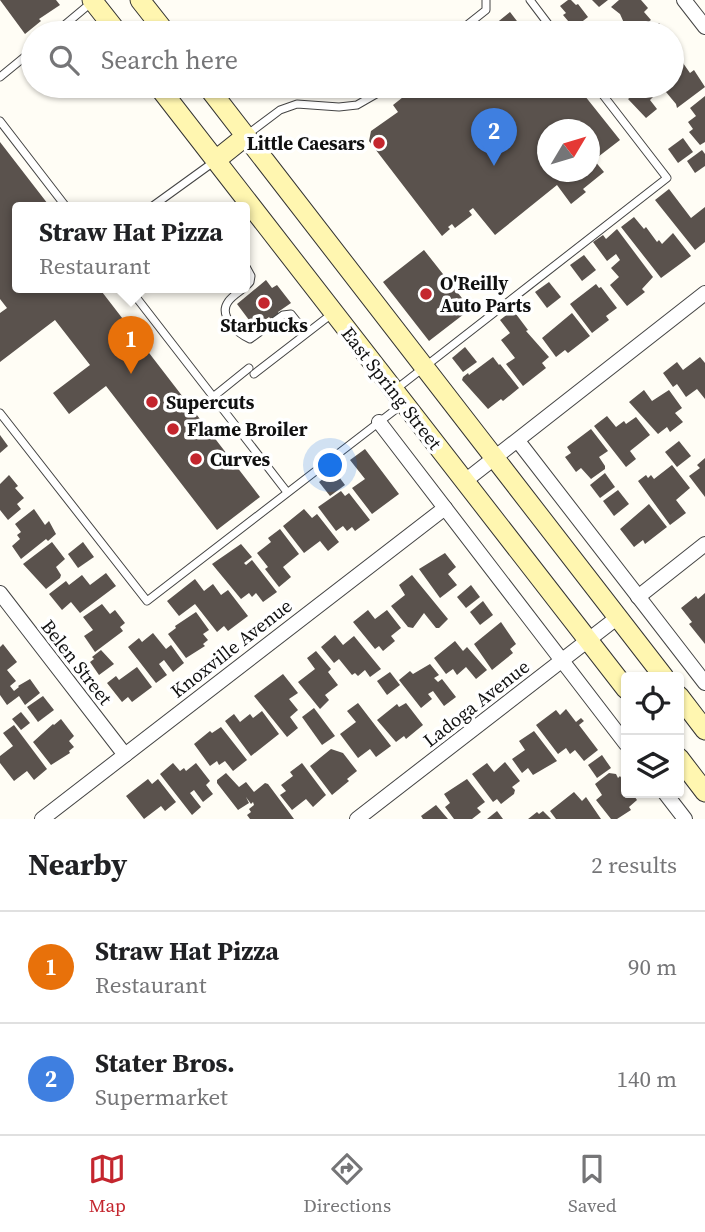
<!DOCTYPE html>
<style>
:root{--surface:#fff;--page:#f6f6f6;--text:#202124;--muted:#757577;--line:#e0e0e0;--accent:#c4262e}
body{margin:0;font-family:"Source Serif 4",serif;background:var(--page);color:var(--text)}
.controls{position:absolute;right:21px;bottom:21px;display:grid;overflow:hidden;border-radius:7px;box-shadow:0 2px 5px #0004}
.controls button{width:63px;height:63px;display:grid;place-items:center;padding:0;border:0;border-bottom:2px solid var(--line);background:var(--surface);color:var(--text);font:35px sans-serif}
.compass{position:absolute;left:537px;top:119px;width:63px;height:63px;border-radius:50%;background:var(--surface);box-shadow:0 2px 5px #0004;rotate:52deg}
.you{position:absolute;left:331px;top:466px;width:24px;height:24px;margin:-18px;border:5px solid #fff;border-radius:50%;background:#1a73e8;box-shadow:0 0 0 10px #1a73e833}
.badge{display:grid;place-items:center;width:46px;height:46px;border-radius:50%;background:var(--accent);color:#fff;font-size:23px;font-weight:700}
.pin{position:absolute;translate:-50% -58px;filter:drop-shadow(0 2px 4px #0008)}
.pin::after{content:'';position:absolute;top:37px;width:24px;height:21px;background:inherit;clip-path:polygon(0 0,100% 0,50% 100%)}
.popup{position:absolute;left:12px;top:202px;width:238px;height:91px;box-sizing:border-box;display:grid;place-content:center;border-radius:7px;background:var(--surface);filter:drop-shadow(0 2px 5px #0005);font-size:23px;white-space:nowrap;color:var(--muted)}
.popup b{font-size:26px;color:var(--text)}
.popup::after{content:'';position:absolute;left:50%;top:100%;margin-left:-14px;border:14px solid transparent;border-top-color:var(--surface)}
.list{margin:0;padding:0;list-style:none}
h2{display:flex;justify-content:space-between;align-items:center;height:91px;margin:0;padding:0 28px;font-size:30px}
h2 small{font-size:23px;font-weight:400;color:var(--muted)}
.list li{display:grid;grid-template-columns:46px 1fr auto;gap:21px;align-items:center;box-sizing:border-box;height:112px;padding:0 28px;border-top:2px solid var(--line)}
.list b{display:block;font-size:26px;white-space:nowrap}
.list p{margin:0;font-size:23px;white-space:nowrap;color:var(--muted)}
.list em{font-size:23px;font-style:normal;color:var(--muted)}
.icon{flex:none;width:38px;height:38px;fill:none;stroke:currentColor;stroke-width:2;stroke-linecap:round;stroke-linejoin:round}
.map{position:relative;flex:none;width:705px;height:819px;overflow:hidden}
.search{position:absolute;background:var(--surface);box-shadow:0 2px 5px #0004;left:21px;right:21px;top:21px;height:77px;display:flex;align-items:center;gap:18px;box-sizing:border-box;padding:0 24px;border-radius:38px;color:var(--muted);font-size:26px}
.sheet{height:315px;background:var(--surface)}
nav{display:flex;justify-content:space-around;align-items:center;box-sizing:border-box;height:98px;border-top:2px solid var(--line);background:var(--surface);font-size:19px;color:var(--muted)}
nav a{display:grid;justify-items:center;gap:4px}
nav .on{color:var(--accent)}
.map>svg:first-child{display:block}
.building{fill:#5a524d;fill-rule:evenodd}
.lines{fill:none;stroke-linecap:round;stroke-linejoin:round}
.lane-casing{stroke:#444;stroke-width:9}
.street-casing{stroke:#444;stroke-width:16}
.secondary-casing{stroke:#333;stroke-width:21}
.lane{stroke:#fff;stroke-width:7}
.street{stroke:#fff;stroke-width:14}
.secondary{stroke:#fff6b0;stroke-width:19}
.poi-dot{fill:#c4262e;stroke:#fff;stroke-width:2.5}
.labels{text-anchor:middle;stroke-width:7;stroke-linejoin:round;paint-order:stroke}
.poi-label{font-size:19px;font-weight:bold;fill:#111;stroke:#fff;text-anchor:start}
.street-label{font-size:19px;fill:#111;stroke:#fff}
</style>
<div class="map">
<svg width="705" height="819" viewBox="0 0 705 819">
<rect width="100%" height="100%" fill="#fffdf5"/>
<g class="building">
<polygon points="0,0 56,0 60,5 39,19 41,21 25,34"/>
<polygon points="568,0 571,0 576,5 578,4 588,17 574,28 563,15 566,13 560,6"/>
<polygon points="592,0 608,0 599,7"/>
<polygon points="619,0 641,0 648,8 644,12 651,20 634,33 610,33 624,23 620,14 611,7"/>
<polygon points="510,12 520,25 525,21 535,33 484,33"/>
<polygon points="659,23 668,33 646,33"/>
<polygon points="672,39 682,52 672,59"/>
<polygon points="683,63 690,73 694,70 705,87 677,108 676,104 661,86 672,86 672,70"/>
<path d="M 417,86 L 577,86 L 620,140 L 594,160 L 604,172 L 583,189 L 586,192 L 571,204 L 557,185 L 495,235 L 473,208 L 469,211 L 472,215 L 455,228 L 452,224 L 448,227 L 450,229 L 442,236 L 369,141 L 371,131 L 398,112 L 393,105 ZM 548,130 L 590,130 L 590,172 L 548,172 Z"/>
<polygon points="644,87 654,96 650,100 657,109 646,118 628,99"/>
<polygon points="705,96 705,142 700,145 689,132 693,129 688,122 696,116 690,108"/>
<polygon points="683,138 693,152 678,163 668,149"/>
<polygon points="0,142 51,208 17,208 17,288 99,288 260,497 217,530 106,386 69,414 53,393 90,365 55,320 0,362 0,313 7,308 0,299"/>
<polygon points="702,150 705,154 705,166 695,173 687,161"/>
<polygon points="669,189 691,218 705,207 705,242 695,250 655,200"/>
<polygon points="634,217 644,229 646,227 657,242 659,240 662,244 673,233 691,256 661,278 621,227"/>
<polygon points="617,229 653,277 642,289 645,292 627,306 610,285 619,277 611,268 620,260 616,254 607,261 593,242 603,235 606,239"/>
<polygon points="424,250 469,307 462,312 464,314 429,341 383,282"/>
<polygon points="584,255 596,270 582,281 570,265"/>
<polygon points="266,280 272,288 277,285 291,303 278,312 280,316 273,322 269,317 255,328 237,304"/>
<polygon points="549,282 561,297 547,308 535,292"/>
<polygon points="596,284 599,288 601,287 617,308 606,316 609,320 592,333 570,304"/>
<polygon points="513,310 528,330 526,331 549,357 542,363 546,368 523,386 506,364 515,358 501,340 510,333 500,320"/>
<polygon points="572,313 590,336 568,353 565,350 556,357 542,338"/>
<polygon points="465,347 477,362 463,372 452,358"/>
<polygon points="493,357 499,365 500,364 519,388 503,401 501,399 488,409 462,380 463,377 468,373 469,375"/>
<polygon points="700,357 705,363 705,399 697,389 686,397 677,384 673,387 663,373 677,362 683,370"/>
<polygon points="644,390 652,401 669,390 682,408 675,413 683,422 670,432 667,427 658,434 629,402"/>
<polygon points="607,416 616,427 624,421 626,424 636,417 650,435 630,451 636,459 626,467 594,426"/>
<polygon points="591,429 608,451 599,457 605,466 605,469 591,479 581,468 576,472 565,457 571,453 567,447"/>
<polygon points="0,435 8,446 0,453"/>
<polygon points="679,441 691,456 677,467 665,452"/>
<polygon points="365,449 399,494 372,514 352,488 365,479 350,460"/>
<polygon points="705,458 705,497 689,476 700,468 697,465"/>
<polygon points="672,465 690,488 676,500 686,513 670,525 638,481 646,475 648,478 651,475 654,479"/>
<polygon points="334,470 345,485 330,496 319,482"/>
<polygon points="605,473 615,487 600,498 590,485"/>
<polygon points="9,475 18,486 15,488 24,498 17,504 21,509 8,520 0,510 0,484"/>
<polygon points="618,490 629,504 614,516 603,501"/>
<polygon points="341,491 345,496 349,493 370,520 355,531 352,527 347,531 343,526 336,531 318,507"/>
<polygon points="649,504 667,527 645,544 643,540 634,547 620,529"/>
<polygon points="34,509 45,525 49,521 56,534 48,541 46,539 21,559 12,546 20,539 17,535 21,532 15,524"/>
<polygon points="304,509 312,518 317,514 339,542 328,551 320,541 304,553 283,526"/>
<polygon points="280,529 299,554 283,567 291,577 279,587 265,569 268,567 257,553 271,542 268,538"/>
<polygon points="52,542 65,559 56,567 61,575 60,578 46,589 23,564"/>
<polygon points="83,542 94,557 78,568 68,554"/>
<polygon points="241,544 252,557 244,563 246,565 252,560 277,592 263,602 256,593 252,597 249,593 241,599 212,564"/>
<polygon points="445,553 456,567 448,574 457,585 440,598 419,569"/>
<polygon points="106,573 116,586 80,613 71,602 62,610 49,594 66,581 69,585 82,575 90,585"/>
<polygon points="412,575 448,619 439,628 436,628 424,613 413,628 408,627 391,606 405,595 399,585"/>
<polygon points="195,579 204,591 213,584 221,595 228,590 248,616 228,631 224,626 217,632 195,604 179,616 167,601"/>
<polygon points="471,585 480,597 466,608 457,597"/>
<polygon points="705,593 705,644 689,624 692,622 681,608 696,596 698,599"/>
<polygon points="483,601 493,615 480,625 470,612"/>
<polygon points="102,604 110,614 115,610 125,623 120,627 123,631 95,652 84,636 93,630 83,617"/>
<polygon points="368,610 375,619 387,610 401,628 391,636 395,641 383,651 379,646 375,649 353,622"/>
<polygon points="196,612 209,630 203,634 208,640 203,644 205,646 186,658 168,634 176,628 175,626"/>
<polygon points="501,622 516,644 510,649 513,653 492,670 474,644"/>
<polygon points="153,633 166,649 171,645 184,663 173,672 164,660 159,664 167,675 156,683 128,647 139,638 142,642"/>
<polygon points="335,635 343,645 354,636 381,669 370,677 365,670 358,676 355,673 352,675 339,659 334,663 321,647"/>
<polygon points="455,641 463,651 467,647 487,670 476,679 466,667 457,675 453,669 446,674 434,658"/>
<polygon points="3,644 17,662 7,670 16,681 10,686 14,691 19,687 18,686 30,679 40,693 25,705 19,696 7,705 0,695 0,647"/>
<polygon points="101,650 114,664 99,675 90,662 94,659 92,657"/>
<polygon points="316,651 331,669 328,672 338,685 325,695 329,700 320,709 298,682 315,669 307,658"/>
<polygon points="430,664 439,675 434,678 438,682 442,679 456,697 444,706 433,691 428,694 432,699 421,708 399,680 410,671 413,674"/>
<polygon points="137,667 152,687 132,702 128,697 122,702 107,683 116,676 119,680"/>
<polygon points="390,672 400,685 387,695 377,681"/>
<polygon points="283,674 298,693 289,699 298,710 290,717 298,728 287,737 254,696"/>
<polygon points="43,696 54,710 38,722 27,707"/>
<polygon points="358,703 391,746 376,757 370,749 358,758 340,734 356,722 347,711"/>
<polygon points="406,703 423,725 406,739 404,736 396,742 377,720 397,704 399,707"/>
<polygon points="314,708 335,736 322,745 302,717"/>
<polygon points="566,709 576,722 581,718 584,721 579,725 598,750 584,761 575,750 570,754 566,748 558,754 536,725 556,710 560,715"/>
<polygon points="262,711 279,734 251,756 225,721 234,714 240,722 250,714 253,718"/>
<polygon points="21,712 30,723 21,730 12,719"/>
<polygon points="61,719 74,736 69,741 74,747 69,751 70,753 51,765 33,742 53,724 54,725"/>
<polygon points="14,725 47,769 34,780 27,771 14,781 0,763 0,756 13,746 3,733"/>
<polygon points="221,727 247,760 233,771 225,761 219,765 217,761 210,766 194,744 210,731 212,733"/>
<polygon points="534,731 557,761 533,775 528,768 522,773 512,759 525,750 519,741"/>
<polygon points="331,749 343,753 357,771 347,779 349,781 332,795 310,766"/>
<polygon points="602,755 611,768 597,778 588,765"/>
<polygon points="505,762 520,781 512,787 515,790 514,794 501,804 497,799 493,802 472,774 487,763 494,772"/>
<polygon points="173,763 180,771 184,768 186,771 196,763 210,781 206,785 213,794 203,802 194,790 190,793 201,807 192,815 160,774"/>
<polygon points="302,763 326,795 313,807 306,799 292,810 280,795 286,791 281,785 293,776 290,772"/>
<polygon points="226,773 239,787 246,782 254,792 265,783 268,784 294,819 250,819 247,815 251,812 249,809 254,805 253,802 251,804 246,797 249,803 238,810 217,783 217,780"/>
<polygon points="609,773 616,774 618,778 620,776 626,785 626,793 632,793 637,800 629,807 631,810 617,819 611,819 596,800 602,795 595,784"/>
<polygon points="148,779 152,784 158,779 176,802 165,811 161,806 144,819 126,796"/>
<polygon points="467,779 485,802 477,808 481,812 472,819 454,819 445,807 450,803 444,794"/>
<polygon points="574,792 582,801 586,797 601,819 556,819 550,811"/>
<polygon points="436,805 448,819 423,819 421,816"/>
<polygon points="497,811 503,819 487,819"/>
<polygon points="543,811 551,819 528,819 537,812 539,814"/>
</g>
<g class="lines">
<defs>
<g id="lane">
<polyline points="530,0 555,33"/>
<polyline points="55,33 92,2"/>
<polyline points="457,33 486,10 486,0"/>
<polyline points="0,77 33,50"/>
<polyline points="0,121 67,208"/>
<polyline points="248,134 280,110 297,104 339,107 357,105 390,86"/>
<polyline points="150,208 215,161"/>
<path d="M 245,265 L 251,276 L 250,282 C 244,290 233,294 228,302 C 218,316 238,334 250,339 L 283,315 L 291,314 L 306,333"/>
<polyline points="129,288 287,492"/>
<polyline points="254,374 333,313"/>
<polyline points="395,390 667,178 596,86"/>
<polyline points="213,397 249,368"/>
<polyline points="0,413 147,601 404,403"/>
</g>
<g id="street">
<polyline points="684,0 705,27"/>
<polyline points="379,422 626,744"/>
<polyline points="518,441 705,683"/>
<polyline points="465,481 705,293"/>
<polyline points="0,593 125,755"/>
<polyline points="638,597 705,544"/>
<polyline points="665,793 685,819"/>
<polyline points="42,819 445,508"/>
<polyline points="357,819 618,617"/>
</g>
<g id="secondary">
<polyline points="92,0 118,33"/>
<polyline points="140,0 166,33"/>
<polyline points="158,86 626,689"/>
<polyline points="207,86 664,677"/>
<polyline points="216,160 246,136"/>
<polyline points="679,696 705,730"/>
<polyline points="679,758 705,792"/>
</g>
</defs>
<use href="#lane" class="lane-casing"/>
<use href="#street" class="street-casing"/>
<use href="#secondary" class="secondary-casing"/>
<use href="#lane" class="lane"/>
<use href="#street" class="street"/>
<use href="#secondary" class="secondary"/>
</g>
<g class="poi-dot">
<circle cx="379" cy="143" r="7"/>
<circle cx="426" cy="294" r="7"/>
<circle cx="264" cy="303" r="7"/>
<circle cx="152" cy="402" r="7"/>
<circle cx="173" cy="429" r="7"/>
<circle cx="196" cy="459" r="7"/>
</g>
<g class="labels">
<g class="poi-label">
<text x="365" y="150" text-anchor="end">Little Caesars</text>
<text x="440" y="290">O'Reilly<tspan x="440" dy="22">Auto Parts</tspan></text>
<text x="264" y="332" text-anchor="middle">Starbucks</text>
<text x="166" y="409">Supercuts</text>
<text x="187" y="436">Flame Broiler</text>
<text x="210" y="466">Curves</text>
</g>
<g class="street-label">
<text transform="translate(392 388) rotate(52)" y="7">East Spring Street</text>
<text transform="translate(231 648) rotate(-38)" y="7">Knoxville Avenue</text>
<text transform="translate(77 662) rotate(52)" y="7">Belen Street</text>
<text transform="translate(476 703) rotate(-38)" y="7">Ladoga Avenue</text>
</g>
</g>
</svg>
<div class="controls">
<button><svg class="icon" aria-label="locate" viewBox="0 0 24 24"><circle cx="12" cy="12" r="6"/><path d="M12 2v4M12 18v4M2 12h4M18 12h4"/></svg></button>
<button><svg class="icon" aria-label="layers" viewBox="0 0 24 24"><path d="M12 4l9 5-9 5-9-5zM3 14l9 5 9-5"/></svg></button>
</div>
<svg class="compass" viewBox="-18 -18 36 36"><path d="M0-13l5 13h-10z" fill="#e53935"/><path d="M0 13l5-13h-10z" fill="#757577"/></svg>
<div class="you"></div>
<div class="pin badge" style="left:131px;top:374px;background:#e8710a">1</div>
<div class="popup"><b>Straw Hat Pizza</b>Restaurant</div>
<div class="pin badge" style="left:494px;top:166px;background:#3f7fe0">2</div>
<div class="search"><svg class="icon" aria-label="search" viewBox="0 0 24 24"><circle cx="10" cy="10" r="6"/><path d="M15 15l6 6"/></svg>Search here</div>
</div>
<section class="sheet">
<h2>Nearby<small>2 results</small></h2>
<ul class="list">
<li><span class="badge" style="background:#e8710a">1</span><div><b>Straw Hat Pizza</b><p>Restaurant</p></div><em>90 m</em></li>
<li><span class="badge" style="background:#3f7fe0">2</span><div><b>Stater Bros.</b><p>Supermarket</p></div><em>140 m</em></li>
</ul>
</section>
<nav>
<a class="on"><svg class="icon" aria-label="map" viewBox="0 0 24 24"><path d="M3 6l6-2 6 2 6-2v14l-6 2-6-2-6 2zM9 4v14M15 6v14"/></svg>Map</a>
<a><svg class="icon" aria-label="directions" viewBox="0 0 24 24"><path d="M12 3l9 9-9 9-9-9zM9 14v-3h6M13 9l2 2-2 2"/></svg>Directions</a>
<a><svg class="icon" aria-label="saved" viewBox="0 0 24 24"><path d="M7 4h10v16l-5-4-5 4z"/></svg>Saved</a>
</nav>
